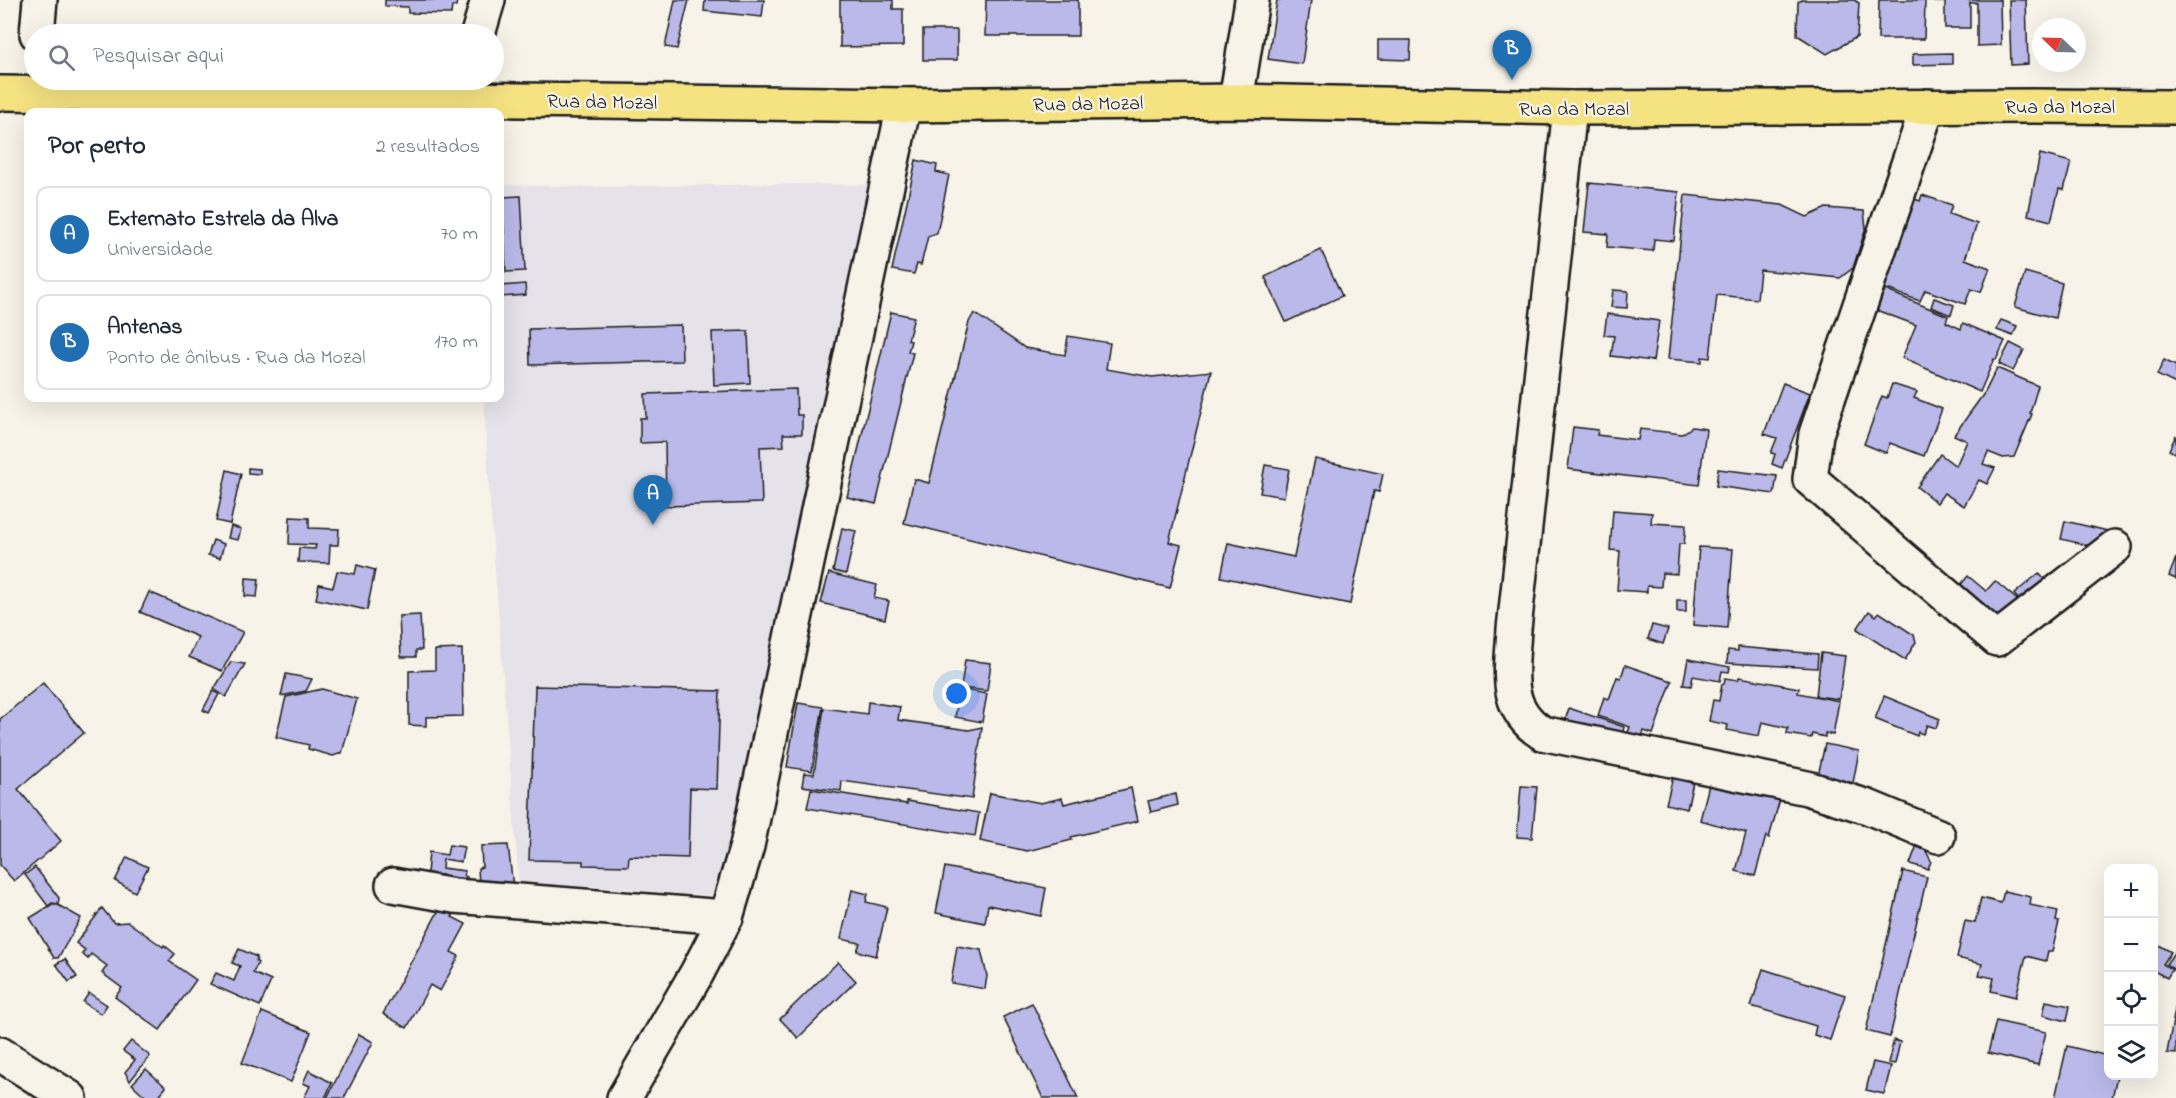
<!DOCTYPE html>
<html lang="pt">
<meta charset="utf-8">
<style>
:root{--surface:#fff;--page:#f6f6f7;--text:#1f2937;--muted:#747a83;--line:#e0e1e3;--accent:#1f6fb2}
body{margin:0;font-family:"Indie Flower",sans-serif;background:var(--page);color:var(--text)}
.controls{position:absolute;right:18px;bottom:18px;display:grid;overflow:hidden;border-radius:12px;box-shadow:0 6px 24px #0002}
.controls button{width:54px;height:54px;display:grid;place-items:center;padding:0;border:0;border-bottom:2px solid var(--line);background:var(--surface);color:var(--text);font:30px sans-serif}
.compass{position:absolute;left:2032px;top:18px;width:54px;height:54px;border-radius:50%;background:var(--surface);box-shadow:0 6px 24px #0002;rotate:293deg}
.you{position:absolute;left:957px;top:694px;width:21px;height:21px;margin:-15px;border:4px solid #fff;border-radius:50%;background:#1a73e8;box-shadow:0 0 0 9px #1a73e833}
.badge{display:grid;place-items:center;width:39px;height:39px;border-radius:50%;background:var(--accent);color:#fff;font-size:20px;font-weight:700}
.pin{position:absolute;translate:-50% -50px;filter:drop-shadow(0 2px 3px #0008)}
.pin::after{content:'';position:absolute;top:32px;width:21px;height:18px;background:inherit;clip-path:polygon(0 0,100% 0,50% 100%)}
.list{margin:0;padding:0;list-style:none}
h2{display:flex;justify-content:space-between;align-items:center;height:78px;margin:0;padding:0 24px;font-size:26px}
h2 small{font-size:20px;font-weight:400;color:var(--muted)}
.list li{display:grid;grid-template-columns:39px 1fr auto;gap:18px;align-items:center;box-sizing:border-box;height:96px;margin:0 12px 12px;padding:0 12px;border:2px solid var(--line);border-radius:12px}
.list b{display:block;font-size:22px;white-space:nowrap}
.list p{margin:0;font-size:20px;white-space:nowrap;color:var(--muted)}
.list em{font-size:20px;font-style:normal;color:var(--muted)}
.icon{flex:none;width:33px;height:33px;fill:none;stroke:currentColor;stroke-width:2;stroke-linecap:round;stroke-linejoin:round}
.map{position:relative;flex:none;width:2176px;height:1098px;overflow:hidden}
.search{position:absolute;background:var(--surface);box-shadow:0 6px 24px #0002;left:24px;top:24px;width:480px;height:66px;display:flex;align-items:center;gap:15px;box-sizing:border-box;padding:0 21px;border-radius:33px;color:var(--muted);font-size:22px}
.panel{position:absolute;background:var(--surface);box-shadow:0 6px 24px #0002;left:24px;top:108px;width:480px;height:294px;border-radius:12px}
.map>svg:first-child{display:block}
.built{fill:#e5e2e9}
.building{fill:#bab9ea;stroke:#1c1c1c;stroke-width:1.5}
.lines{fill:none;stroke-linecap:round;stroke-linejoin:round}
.minor-casing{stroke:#1c1c1c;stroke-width:38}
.major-casing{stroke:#1c1c1c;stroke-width:38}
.minor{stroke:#f7f3e8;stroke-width:33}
.major{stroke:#f5e382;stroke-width:33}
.labels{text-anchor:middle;stroke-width:4.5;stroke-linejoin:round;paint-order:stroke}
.street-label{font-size:20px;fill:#1c1c1c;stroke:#f7f3e8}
</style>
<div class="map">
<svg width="2176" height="1098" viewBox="0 0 2176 1098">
<rect width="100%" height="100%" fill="#f7f3e8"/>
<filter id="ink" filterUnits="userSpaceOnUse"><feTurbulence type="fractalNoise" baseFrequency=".0167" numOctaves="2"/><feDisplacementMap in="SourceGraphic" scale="12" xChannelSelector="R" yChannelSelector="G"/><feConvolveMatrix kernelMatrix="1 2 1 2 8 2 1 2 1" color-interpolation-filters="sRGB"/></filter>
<g filter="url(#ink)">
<polygon class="built" points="773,184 878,185 730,880 714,895 683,894 594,886 519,885 490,504 484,398 500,398 500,185 590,187"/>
<g class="building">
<polygon points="385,0 457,0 456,6 452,6 451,14 408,13 408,7 385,6"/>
<polygon points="675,0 689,0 677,49 665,47"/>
<polygon points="705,0 764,0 762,17 704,11"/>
<polygon points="840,0 893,0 893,9 903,9 903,46 840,47"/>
<polygon points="986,0 1078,0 1078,36 985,36"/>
<polygon points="1277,0 1311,0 1302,64 1268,59"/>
<polygon points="1802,0 1854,0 1859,3 1857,37 1827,54 1797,35 1798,2"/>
<polygon points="1879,0 1925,0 1924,39 1878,39"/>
<polygon points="1934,0 2000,0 2001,45 1977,46 1977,3 1970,3 1970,28 1945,28 1945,2 1934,2"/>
<polygon points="2009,0 2026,0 2028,64 2011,65"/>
<rect x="923" y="30" width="34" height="30"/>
<polygon points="1378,40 1411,40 1410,60 1378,59"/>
<polygon points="1952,53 1952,64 1913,65 1913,54"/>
<polygon points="2040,154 2071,162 2064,190 2059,189 2051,221 2028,215"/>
<polygon points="916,160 937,165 936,172 949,175 937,233 928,236 921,265 917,264 914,274 892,270"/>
<polygon points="1589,183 1679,192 1674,241 1654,239 1653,251 1607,247 1608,234 1584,232"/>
<polygon points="1685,195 1782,205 1807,217 1826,208 1864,211 1866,228 1853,268 1840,278 1760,270 1757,299 1717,295 1710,358 1702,357 1702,362 1668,359"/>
<polygon points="1922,195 1952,205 1949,214 1977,224 1965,259 1990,268 1981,292 1971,289 1965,304 1925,290 1920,301 1884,288 1915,199 1920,201"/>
<polygon points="521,196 525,271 506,272 502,197"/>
<polygon points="1321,250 1342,296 1286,322 1265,277"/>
<polygon points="2025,272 2062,283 2055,318 2015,307"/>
<polygon points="525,284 526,295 500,297 500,286"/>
<polygon points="1613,290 1628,291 1627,308 1611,307"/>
<polygon points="1885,290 1948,316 1946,322 1961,329 1963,323 2005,341 1996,360 1994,359 1980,392 1902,358 1916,325 1876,310"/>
<polygon points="1934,298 1954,305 1951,315 1931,307"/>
<polygon points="891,312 914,317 908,340 911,341 908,352 913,353 876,504 847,497"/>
<polygon points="974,313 1025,348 1065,355 1068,336 1110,343 1106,369 1152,377 1211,371 1169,542 1181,545 1170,588 904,523 914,479 929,483 969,322"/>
<polygon points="1607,314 1659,321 1653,361 1611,356 1614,336 1604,335"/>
<polygon points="2001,320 2017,326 2013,336 1997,330"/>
<polygon points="681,325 682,361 530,365 529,329"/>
<polygon points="748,331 750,383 714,385 712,332"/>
<polygon points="2010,343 2024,350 2013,371 1999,364"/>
<polygon points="2164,360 2176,366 2176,384 2157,375"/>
<polygon points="1997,368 2038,386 2030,413 2032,414 2014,457 2003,458 1988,452 1983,464 1995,468 1987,484 1979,480 1964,506 1944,493 1937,503 1917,487 1940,454 1956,466 1967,441 1954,435 1985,392"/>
<polygon points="1783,383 1810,393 1782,468 1772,464 1775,454 1771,453 1777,438 1764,434"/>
<polygon points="1892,384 1917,392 1914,398 1942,409 1924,456 1890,443 1886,453 1864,444 1882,396 1887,398"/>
<polygon points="796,389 797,415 802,415 802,434 783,434 784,446 760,447 762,503 666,506 665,442 640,443 640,418 646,418 645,394"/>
<polygon points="1573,427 1598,430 1597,435 1638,440 1640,429 1682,434 1692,427 1706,429 1699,485 1568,469"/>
<polygon points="2176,435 2176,454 2169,450"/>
<polygon points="1315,459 1383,474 1379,492 1374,491 1350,604 1221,577 1228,543 1294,557"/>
<polygon points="1265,465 1289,469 1284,497 1260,493"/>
<polygon points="248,468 260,469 260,474 248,473"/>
<polygon points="1718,469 1777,476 1774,494 1716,486"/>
<polygon points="227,470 241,474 230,524 216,521"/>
<polygon points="1613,510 1652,513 1651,523 1686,525 1684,544 1679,544 1677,574 1662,573 1661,587 1647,586 1647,592 1617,590 1620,551 1610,550"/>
<polygon points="290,517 309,518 309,528 339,529 338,545 330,545 329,563 298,562 299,548 315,549 316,545 289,544"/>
<polygon points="2065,521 2112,532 2095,547 2061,539"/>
<polygon points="231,526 241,529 238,540 228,538"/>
<polygon points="842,528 856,531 846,574 833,571"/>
<polygon points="213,540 224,544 220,558 208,555"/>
<polygon points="1699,547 1733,549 1727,628 1693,625"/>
<polygon points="2176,558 2176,579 2169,576"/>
<polygon points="357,565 375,570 367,610 316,599 319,584 333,587 337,571 355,574"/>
<polygon points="829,573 877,585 874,598 889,601 885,619 821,603"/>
<polygon points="2039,573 2047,583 2022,604 2014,594"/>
<polygon points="1968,576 1986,591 1995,581 2022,604 2006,616 1996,617 1957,589"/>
<polygon points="246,578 259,579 257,597 245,596"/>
<polygon points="149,592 243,632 222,671 189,657 198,637 140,612"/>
<rect x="1677" y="600" width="9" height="12"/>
<polygon points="1869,611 1876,616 1879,612 1914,635 1916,642 1905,660 1857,629"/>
<polygon points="420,615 422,650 416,650 416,657 401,657 399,616"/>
<polygon points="1652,625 1668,629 1663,644 1648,639"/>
<polygon points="1738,647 1818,654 1817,668 1727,663 1728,650 1738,651"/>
<polygon points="462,649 463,716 426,717 426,726 409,725 409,671 435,670 435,650"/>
<polygon points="1821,653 1845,656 1839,699 1816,696"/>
<polygon points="1688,659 1730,667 1729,672 1722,671 1720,681 1693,676 1691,686 1683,685"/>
<polygon points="965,660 991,663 987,691 961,688"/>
<polygon points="231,662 245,664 226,697 214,689"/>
<polygon points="1625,665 1672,681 1653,734 1644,731 1641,739 1627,735 1630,727 1598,716 1604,697 1609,699 1617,677 1621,678"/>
<polygon points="286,674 312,679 306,691 281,696"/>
<polygon points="1739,677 1799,688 1798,693 1839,701 1833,735 1825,733 1825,737 1812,734 1811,738 1787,734 1788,728 1762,722 1759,736 1727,730 1728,725 1709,721 1713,700 1719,701 1722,684 1724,684 1725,678 1738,680"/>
<polygon points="43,683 84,733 18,789 61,841 14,881 0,865 0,719"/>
<polygon points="535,686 720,691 717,789 690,788 688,858 629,856 628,866 583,865 583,861 529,860"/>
<polygon points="322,689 357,699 342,753 333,756 308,749 309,745 276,737 286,697"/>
<polygon points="960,689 987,694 982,722 955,717"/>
<polygon points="213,691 219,694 209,713 203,710"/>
<polygon points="1884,696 1940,719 1936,728 1927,725 1923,734 1918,732 1917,736 1875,719"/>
<polygon points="868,702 900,707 898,720 969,730 982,727 972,799 842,781 841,791 802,786 804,773 814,774 824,708 867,714"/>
<polygon points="798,703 823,707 812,771 787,767"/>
<polygon points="1569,708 1624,727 1622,736 1564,724"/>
<polygon points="1825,744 1859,751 1853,783 1818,776"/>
<polygon points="1674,773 1694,778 1687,809 1666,804"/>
<polygon points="1710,781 1780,799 1769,838 1766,836 1755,876 1736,871 1746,833 1700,820"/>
<polygon points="1521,786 1537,787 1532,838 1517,837"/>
<polygon points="1131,788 1138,821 1071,837 1072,840 1027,851 980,841 990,793 1041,803 1062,798 1064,804"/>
<polygon points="811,789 907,804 907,801 979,813 975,836 807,808"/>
<polygon points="1176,794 1178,805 1151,812 1148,801"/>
<polygon points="449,845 464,847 461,862 443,859 442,868 465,871 464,876 467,877 466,882 441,878 442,875 427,873 429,852 447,855"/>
<polygon points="508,845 513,887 479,883 478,868 482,867 481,846"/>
<polygon points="1917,845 1924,847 1931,861 1928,869 1910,864"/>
<polygon points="127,857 148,867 135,892 115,881"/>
<polygon points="35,867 59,898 58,904 52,903 48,906 25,875"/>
<polygon points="945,867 1046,888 1041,916 988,905 985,923 936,913"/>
<polygon points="1903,871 1927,877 1890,1037 1866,1031"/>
<polygon points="852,890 868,894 866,902 887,907 876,956 857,951 860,943 841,939"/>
<polygon points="2004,891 2031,897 2030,905 2058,911 2056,921 2059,922 2052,952 2048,952 2046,961 2026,956 2016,997 1991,991 1994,978 1979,975 1982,964 1957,958 1965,921 1975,923 1981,898 2001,903"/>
<polygon points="51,905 58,905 81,918 58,958 54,958 30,918"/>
<polygon points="102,908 114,923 128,922 163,947 164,945 175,954 169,961 196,980 160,1030 115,997 122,988 102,973 107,966 91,954 88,959 82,954 85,950 76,943"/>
<polygon points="440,908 455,912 452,917 466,924 451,952 459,956 440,991 430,985 407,1028 383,1014"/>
<polygon points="2159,945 2171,952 2163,964 2172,970 2167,978 2154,971 2154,955"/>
<polygon points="957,946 981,950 987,976 985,989 951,983"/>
<polygon points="239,949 257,957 256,961 258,963 253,973 271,981 260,1006 210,984 216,973 234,981 240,966 232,963"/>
<polygon points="2176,950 2176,971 2166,964"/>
<polygon points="65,959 77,977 69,982 56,964"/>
<polygon points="838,962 856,981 798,1038 780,1019"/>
<polygon points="1763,969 1845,995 1830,1040 1814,1035 1816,1026 1751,1006"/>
<polygon points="89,993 107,1005 101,1014 83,1002"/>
<polygon points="2046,1001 2070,1006 2067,1021 2043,1015"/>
<polygon points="1032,1003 1078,1098 1043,1098 1003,1017"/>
<polygon points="2176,1004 2176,1054 2167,1053"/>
<polygon points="262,1012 311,1032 291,1082 242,1063"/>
<polygon points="1996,1021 2046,1032 2038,1065 1988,1053"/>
<polygon points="359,1034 373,1042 344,1098 327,1098"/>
<polygon points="1894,1040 1900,1042 1895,1064 1888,1063"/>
<polygon points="131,1041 150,1056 130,1081 125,1072 135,1060 123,1051"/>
<polygon points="2067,1046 2108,1056 2108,1076 2117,1076 2112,1098 2055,1098"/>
<polygon points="1873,1062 1891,1066 1884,1094 1866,1090"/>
<polygon points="146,1069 166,1087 157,1098 147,1098 132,1084"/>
<polygon points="309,1070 332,1083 325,1098 304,1098 310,1086 303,1083"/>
</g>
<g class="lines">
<defs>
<g id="minor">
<polyline points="37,34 40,0"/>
<polyline points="478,34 488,0"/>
<polyline points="1236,101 1252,0"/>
<polyline points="1928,106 1816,434 1810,479 1997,639 2115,547"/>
<path d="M 1570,108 L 1514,629 C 1512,670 1502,707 1542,733 L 1807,788 L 1868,807 L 1938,836"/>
<polyline points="393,885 454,896 726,917"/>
<polyline points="0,1054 70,1098"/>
<polyline points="624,1098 697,973 726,917 747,846 904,105"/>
</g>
<polyline id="major" points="0,93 904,105 1236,101 1570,108 2032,106 2176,107"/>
</defs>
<use href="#minor" class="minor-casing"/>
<use href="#major" class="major-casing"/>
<use href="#minor" class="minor"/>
<use href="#major" class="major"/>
</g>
</g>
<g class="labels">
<g class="street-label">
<text transform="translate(602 101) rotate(1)" y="7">Rua da Mozal</text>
<text transform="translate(1088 103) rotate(-1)" y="7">Rua da Mozal</text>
<text x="2060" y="113">Rua da Mozal</text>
<text x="1574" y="115">Rua da Mozal</text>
</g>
</g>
</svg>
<div class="controls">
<button>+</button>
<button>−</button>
<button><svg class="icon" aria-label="locate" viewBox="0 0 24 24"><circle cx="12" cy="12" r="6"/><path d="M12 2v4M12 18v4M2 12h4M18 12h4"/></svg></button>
<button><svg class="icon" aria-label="layers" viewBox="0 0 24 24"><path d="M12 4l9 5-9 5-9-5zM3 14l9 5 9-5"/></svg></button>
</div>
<svg class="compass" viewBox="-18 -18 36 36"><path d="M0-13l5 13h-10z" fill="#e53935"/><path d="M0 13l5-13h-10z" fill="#747a83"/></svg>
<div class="you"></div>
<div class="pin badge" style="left:653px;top:525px">A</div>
<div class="pin badge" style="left:1512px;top:80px">B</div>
<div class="search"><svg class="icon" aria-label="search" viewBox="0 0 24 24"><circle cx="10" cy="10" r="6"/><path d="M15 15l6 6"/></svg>Pesquisar aqui</div>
<section class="panel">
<h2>Por perto<small>2 resultados</small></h2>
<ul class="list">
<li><span class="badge">A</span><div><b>Externato Estrela da Alva</b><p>Universidade</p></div><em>70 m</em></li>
<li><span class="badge">B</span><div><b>Antenas</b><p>Ponto de ônibus · Rua da Mozal</p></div><em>170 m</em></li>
</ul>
</section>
</div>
